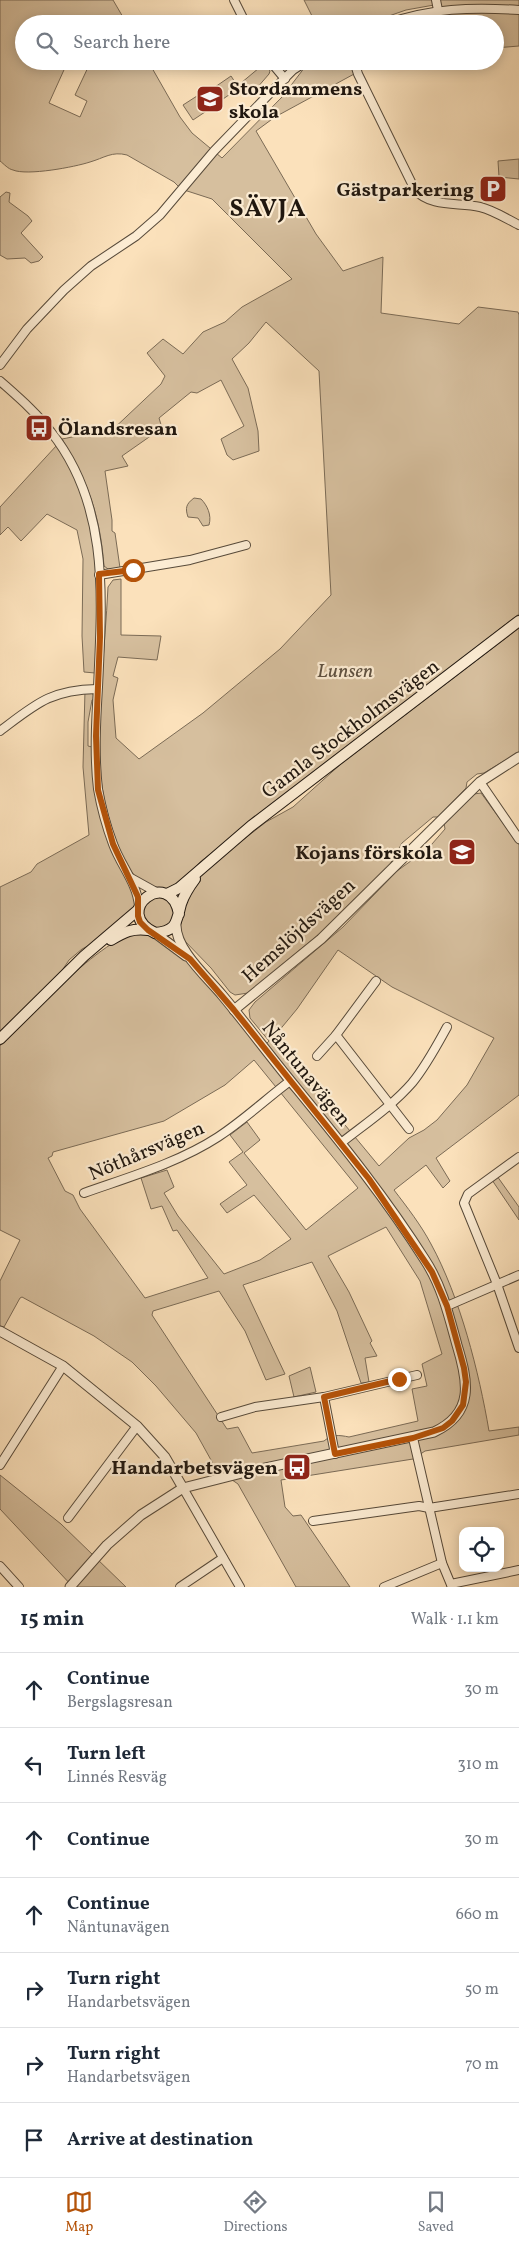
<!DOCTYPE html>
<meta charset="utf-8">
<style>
:root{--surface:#fff;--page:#f2f2f3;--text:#1f2937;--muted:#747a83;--line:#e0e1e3;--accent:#b45309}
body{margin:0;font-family:Vollkorn,serif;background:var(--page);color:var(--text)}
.controls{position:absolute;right:15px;bottom:15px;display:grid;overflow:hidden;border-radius:10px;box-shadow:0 2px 12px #0003}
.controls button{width:45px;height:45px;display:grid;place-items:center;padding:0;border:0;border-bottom:1px solid var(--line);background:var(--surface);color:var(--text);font:25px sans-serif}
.stop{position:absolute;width:15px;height:15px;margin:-11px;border:4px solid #b45309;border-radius:50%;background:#fff}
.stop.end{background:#b45309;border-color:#fff;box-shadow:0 1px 5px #0008}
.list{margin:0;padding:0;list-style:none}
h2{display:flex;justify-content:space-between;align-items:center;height:65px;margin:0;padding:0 20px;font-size:21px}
h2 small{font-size:16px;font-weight:400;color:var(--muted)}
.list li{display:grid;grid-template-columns:32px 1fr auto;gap:15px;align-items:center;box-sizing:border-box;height:75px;padding:0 20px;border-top:1px solid var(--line)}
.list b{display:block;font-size:19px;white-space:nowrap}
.list p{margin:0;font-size:16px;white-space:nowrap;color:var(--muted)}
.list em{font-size:16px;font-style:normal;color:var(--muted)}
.icon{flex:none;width:28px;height:28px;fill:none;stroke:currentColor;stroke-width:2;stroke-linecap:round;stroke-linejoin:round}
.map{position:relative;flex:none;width:519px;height:1587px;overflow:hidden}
.search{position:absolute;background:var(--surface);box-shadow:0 2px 12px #0003;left:15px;right:15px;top:15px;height:55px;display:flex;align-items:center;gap:12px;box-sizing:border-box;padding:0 18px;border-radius:28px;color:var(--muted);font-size:19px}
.sheet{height:590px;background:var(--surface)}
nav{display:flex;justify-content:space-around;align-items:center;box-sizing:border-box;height:70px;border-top:1px solid var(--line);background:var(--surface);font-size:14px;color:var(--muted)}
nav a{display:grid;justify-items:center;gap:2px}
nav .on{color:var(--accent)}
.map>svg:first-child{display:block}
.green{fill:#d6bf9e;stroke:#7b6b56;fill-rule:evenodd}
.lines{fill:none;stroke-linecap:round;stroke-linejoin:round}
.minor-casing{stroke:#574a3a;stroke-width:10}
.tertiary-casing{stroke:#574a3a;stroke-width:11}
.secondary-casing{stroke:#20170f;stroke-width:12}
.minor{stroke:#fcecd3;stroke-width:8}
.tertiary{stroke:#fcecd3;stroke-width:9}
.secondary{stroke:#fcecd3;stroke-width:10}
.route{stroke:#b45309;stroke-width:6}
.labels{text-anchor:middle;stroke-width:4.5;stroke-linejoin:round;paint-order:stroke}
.poi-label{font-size:20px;font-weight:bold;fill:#20170f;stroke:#fcecd3;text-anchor:end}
.park-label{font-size:20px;font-style:italic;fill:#605241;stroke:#fcecd3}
.street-label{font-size:20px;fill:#20170f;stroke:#fcecd3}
.district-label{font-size:25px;font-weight:bold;letter-spacing:1px;fill:#20170f;stroke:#fcecd3}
</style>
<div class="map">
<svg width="519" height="1587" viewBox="0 0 519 1587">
<rect width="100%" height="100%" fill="#fbe1bb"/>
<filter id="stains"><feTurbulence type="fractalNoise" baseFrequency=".004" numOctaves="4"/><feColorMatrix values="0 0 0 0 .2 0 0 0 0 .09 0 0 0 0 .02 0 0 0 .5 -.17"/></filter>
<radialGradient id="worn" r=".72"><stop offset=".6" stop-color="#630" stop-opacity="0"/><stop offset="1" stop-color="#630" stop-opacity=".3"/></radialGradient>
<g class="green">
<path d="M 0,0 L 113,0 L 127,24 L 24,24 L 24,61 L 68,61 L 49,103 L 80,117 L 87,101 L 75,95 L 91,61 L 148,61 L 180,117 L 192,133 L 222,158 L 282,97 L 305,67 L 314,61 L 378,61 L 275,117 L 256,131 L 316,234 L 343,271 L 383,257 L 381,313 L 459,324 L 478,307 L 518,312 L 519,315 L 519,614 L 200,862 C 183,881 174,897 147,884 C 144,882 139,881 137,878 C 119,862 103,803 101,778 C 96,716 105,650 108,587 L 113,580 L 121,579 L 121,635 L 161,636 L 157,660 L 118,657 L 113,676 L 118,678 L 113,700 L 116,738 L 139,759 L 203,713 L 280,649 L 331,595 L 319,371 L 266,322 L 249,343 L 232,359 L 248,388 L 258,431 L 259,451 L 233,460 L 227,455 L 221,439 L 244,426 L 221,380 L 197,393 L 191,392 L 159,418 L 162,428 L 122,456 L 128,466 L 105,471 L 112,520 L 112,531 L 115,533 L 120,568 L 108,569 L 104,566 C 100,515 88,482 62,439 L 103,431 L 109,433 L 161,384 L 165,376 L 147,353 L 163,339 L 183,354 L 203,332 L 225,322 L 242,307 L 292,279 L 212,199 L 181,189 L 174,182 L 127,155 C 112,151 104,158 90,162 C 75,167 27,176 13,170 C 8,169 4,164 0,161 Z"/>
<polygon points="304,0 434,0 434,5 406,10 366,24 316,24"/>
<polygon points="438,0 519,0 519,46 495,48 495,24 401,24 441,14"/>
<polygon points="265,63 270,71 269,74 250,96 241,83"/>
<polygon points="231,76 239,88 223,99 215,87"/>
<polygon points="211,87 220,102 193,120 183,105"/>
<polygon points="519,159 519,179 499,177 498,161"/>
<polygon points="6,192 10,193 9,202 28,216 32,221 21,233 43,257 39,261 31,263 25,258 7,259 0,255 0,197"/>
<path d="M 57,445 C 73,472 90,504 94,536 C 101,581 96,628 95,673 L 84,672 L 82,636 L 83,559 L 77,530 L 47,514 L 21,541 L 8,527 L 0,535 L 0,507 Z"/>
<path d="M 194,498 L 201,499 C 207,505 212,515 209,525 L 203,526 L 198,518 L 188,517 C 185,508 186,504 194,498 Z"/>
<polygon points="519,628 519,752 484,773 477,774 467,782 466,788 438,817 433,817 402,843 389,866 324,930 248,993 235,995 230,992 211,968 182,938 180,928 184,908 190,891 200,877 216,861 266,822 293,807 342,763"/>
<polygon points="85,690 92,693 96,699 92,700 88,722 88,746 92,747 96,790 135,892 135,903 133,909 94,943 82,949 69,960 61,972 0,1032 0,887 31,872 37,864 89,835 83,767"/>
<path d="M 481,793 L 519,845 L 519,1095 L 436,1158 L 450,1181 L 443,1188 L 426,1165 L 394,1190 C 407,1207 421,1225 431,1244 C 460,1297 479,1372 489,1431 L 519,1427 L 519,1435 L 425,1451 L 413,1459 L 281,1480 L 285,1507 L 293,1516 L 301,1515 L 350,1587 L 296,1587 L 238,1484 L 216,1469 L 196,1433 L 156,1386 L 132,1362 L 94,1336 L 22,1297 L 20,1298 L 4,1327 L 0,1326 L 0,1281 L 20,1240 L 0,1230 L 0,1046 C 21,1023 114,925 143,933 C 187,945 233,1014 261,1049 L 269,1041 L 250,1018 L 249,1010 L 255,1002 L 343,927 L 397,871 L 415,858 L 419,859 L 445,829 L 444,823 L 474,794 ZM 338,950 L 392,987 L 494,1038 L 467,1085 L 437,1120 L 424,1130 L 409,1138 L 379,1166 L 273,1038 L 297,1009 ZM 254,1060 L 358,1188 L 306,1230 L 244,1153 L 260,1140 L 247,1122 L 230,1135 L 243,1152 L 229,1162 L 247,1185 L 220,1204 L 227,1213 L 254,1195 L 291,1239 L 260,1260 L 224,1274 L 178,1216 L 164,1193 L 174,1187 L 167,1170 L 141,1178 L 151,1209 L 162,1206 L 173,1231 L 177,1230 L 208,1278 L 145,1298 L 80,1209 L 73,1195 L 65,1191 L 48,1158 L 52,1156 L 53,1152 L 164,1121 L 225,1085 ZM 386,1227 L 420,1281 L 442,1354 L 422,1364 L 427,1386 L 412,1389 L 418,1421 L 349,1437 C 339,1435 332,1434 324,1441 L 252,1453 L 238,1427 L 227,1429 L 152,1315 L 153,1311 L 219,1291 L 245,1331 L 266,1380 L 285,1374 L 243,1285 L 312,1262 L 337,1311 L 361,1383 L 369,1382 L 365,1358 L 377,1356 L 370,1343 L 372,1341 L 349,1292 L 328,1256 Z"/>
<circle cx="158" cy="913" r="16"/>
<polygon points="497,1176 519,1207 519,1220 492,1180"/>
<polygon points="310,1367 316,1392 294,1397 289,1376"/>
<polygon points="0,1475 61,1524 126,1587 73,1587 0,1509"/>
</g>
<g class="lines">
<defs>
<g id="minor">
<polyline points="234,0 246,24"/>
<polyline points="436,0 438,10"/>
<path d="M 386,24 C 429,8 473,7 519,10"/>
<polyline points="270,61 285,79"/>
<path d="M 354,61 L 358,74 L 415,190 C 432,208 458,202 480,207 C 493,210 507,219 519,225"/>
<polyline points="0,365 27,329 64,290 91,266 136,236 160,215 214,151 274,89 293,70 307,61"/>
<path d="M 0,381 C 18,397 37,413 51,432 C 110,506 102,598 98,687 C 96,720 94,756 98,789 C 101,806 107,828 113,844 C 121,866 137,883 139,906"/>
<polyline points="99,575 190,560 246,545"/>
<path d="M 0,731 C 36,704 50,690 97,689"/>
<polyline points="480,782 519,839"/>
<polyline points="131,878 158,893"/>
<polyline points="376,981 336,1035 409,1129"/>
<polyline points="317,1056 336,1035"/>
<path d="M 341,1143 C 365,1124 392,1106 412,1083 C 426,1066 436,1047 447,1027"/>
<polyline points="519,1157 468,1194 464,1203 497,1284 519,1348"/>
<path d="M 84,1193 C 129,1177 178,1163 218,1137 C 244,1120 266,1099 290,1081"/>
<polyline points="447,1306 519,1275"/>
<polyline points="324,1397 335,1454"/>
<polyline points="221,1417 255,1407 324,1397 417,1375"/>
<polyline points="413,1438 442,1563 452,1587"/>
<polyline points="0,1465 63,1366"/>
<polyline points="183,1488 240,1587"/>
<polyline points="68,1518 137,1426"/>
<polyline points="313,1521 419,1506 429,1508 519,1494"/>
<polyline points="0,1566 19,1587"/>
<polyline points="451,1584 519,1570"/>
<polyline points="180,1587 223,1558"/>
<polyline points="384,1587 442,1563"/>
</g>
<g id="tertiary">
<polyline points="155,933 186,956"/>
<polyline points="234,1010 321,939 480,782 519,757"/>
<polyline points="0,1331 63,1366 137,1426 165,1457 183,1488"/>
<path d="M 70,1587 L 107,1545 L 141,1515 L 183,1488 L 246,1472 L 434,1432 C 475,1413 468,1381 457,1345 C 449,1316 442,1286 425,1260 C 387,1200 343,1145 298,1090 C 272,1059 248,1026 222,995 C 207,977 175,949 176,924"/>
</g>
<g id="secondary">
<polyline points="167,894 179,888 251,826 519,621"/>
<path d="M 179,914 C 170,866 110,911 155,933 C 177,931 176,923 181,904 C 184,895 189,887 195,879"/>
<path d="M 111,940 C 124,932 132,928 148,930"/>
<polyline points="0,1039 84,956 138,910"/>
</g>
</defs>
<use href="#minor" class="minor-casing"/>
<use href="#tertiary" class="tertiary-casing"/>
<use href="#secondary" class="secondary-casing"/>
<use href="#minor" class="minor"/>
<use href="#tertiary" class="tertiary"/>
<use href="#secondary" class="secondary"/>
</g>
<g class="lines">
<polyline class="route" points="133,570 99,574 100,637 96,736 98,790 113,844 138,897 138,916 140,922 148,930 190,959 234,1010 369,1179 432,1272 447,1306 464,1368 466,1382 463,1405 452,1421 443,1428 413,1438 335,1454 324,1397 399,1379"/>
</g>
<defs>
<symbol id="school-square" viewBox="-11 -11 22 22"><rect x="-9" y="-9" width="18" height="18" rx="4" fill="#8f2418" stroke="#fcecd3"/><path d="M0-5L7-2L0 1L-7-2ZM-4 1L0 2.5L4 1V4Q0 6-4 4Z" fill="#fff"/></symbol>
<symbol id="parking-square" viewBox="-11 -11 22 22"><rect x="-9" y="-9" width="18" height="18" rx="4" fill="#8f2418" stroke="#fcecd3"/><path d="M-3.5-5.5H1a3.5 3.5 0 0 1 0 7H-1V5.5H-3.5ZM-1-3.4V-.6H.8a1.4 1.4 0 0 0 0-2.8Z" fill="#fff"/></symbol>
<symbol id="bus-square" viewBox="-11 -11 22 22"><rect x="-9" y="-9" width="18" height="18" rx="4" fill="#8f2418" stroke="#fcecd3"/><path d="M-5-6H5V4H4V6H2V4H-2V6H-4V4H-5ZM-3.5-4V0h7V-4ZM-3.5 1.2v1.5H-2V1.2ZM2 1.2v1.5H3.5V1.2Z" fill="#fff"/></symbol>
</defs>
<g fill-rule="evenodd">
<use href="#school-square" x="194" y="83" width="32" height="32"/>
<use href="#parking-square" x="477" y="173" width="32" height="32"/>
<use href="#bus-square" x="23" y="412" width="32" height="32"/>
<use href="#school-square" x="446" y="836" width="32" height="32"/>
<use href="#bus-square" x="281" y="1451" width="32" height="32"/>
</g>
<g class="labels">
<g class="poi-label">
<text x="229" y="95" text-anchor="start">Stordammens<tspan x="229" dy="23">skola</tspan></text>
<text x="474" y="196">Gästparkering</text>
<text x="58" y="435" text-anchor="start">Ölandsresan</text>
<text x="443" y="859">Kojans förskola</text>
<text x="278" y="1474">Handarbetsvägen</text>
</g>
<g class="park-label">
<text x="345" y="677">Lunsen</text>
</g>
<g class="street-label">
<text transform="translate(350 728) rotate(-37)" y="7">Gamla Stockholmsvägen</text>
<text transform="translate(298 930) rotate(-42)" y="7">Hemslöjdsvägen</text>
<text transform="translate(307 1073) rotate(51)" y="7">Nåntunavägen</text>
<text transform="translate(146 1150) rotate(-23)" y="7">Nöthårsvägen</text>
</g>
<g class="district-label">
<text x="268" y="216">SÄVJA</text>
</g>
</g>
<rect width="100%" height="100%" filter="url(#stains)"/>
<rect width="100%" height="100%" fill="url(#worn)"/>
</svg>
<div class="controls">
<button><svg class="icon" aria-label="locate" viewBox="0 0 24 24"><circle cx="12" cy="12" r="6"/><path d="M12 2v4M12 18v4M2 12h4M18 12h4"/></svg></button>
</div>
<div class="stop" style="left:133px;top:570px"></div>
<div class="stop end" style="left:399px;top:1379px"></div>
<div class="search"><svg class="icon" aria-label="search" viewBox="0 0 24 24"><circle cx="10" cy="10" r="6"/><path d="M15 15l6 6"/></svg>Search here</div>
</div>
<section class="sheet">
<h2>15 min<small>Walk · 1.1 km</small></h2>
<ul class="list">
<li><svg class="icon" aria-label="ahead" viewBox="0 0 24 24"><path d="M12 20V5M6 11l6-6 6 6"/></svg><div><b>Continue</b><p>Bergslagsresan</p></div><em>30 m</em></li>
<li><svg class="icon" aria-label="left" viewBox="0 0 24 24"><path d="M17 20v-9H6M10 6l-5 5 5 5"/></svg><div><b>Turn left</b><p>Linnés Resväg</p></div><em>310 m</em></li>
<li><svg class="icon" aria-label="ahead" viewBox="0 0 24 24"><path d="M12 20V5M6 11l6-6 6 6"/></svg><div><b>Continue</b></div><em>30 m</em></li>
<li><svg class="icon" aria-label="ahead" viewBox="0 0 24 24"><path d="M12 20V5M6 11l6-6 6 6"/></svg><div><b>Continue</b><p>Nåntunavägen</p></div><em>660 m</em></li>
<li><svg class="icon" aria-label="right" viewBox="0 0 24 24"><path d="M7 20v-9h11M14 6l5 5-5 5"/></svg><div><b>Turn right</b><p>Handarbetsvägen</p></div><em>50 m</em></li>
<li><svg class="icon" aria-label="right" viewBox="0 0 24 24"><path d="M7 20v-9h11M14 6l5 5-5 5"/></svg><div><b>Turn right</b><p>Handarbetsvägen</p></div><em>70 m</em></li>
<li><svg class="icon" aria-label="arrive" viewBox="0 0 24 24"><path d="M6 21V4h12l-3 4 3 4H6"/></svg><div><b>Arrive at destination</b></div></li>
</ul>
</section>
<nav>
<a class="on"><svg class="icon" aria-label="map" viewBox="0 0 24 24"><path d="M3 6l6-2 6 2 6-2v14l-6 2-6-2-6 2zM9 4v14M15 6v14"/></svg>Map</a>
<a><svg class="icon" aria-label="directions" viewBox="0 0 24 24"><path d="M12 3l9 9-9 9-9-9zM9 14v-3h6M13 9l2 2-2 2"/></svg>Directions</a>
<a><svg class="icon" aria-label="saved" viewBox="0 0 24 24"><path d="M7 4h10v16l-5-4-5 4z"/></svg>Saved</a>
</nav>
